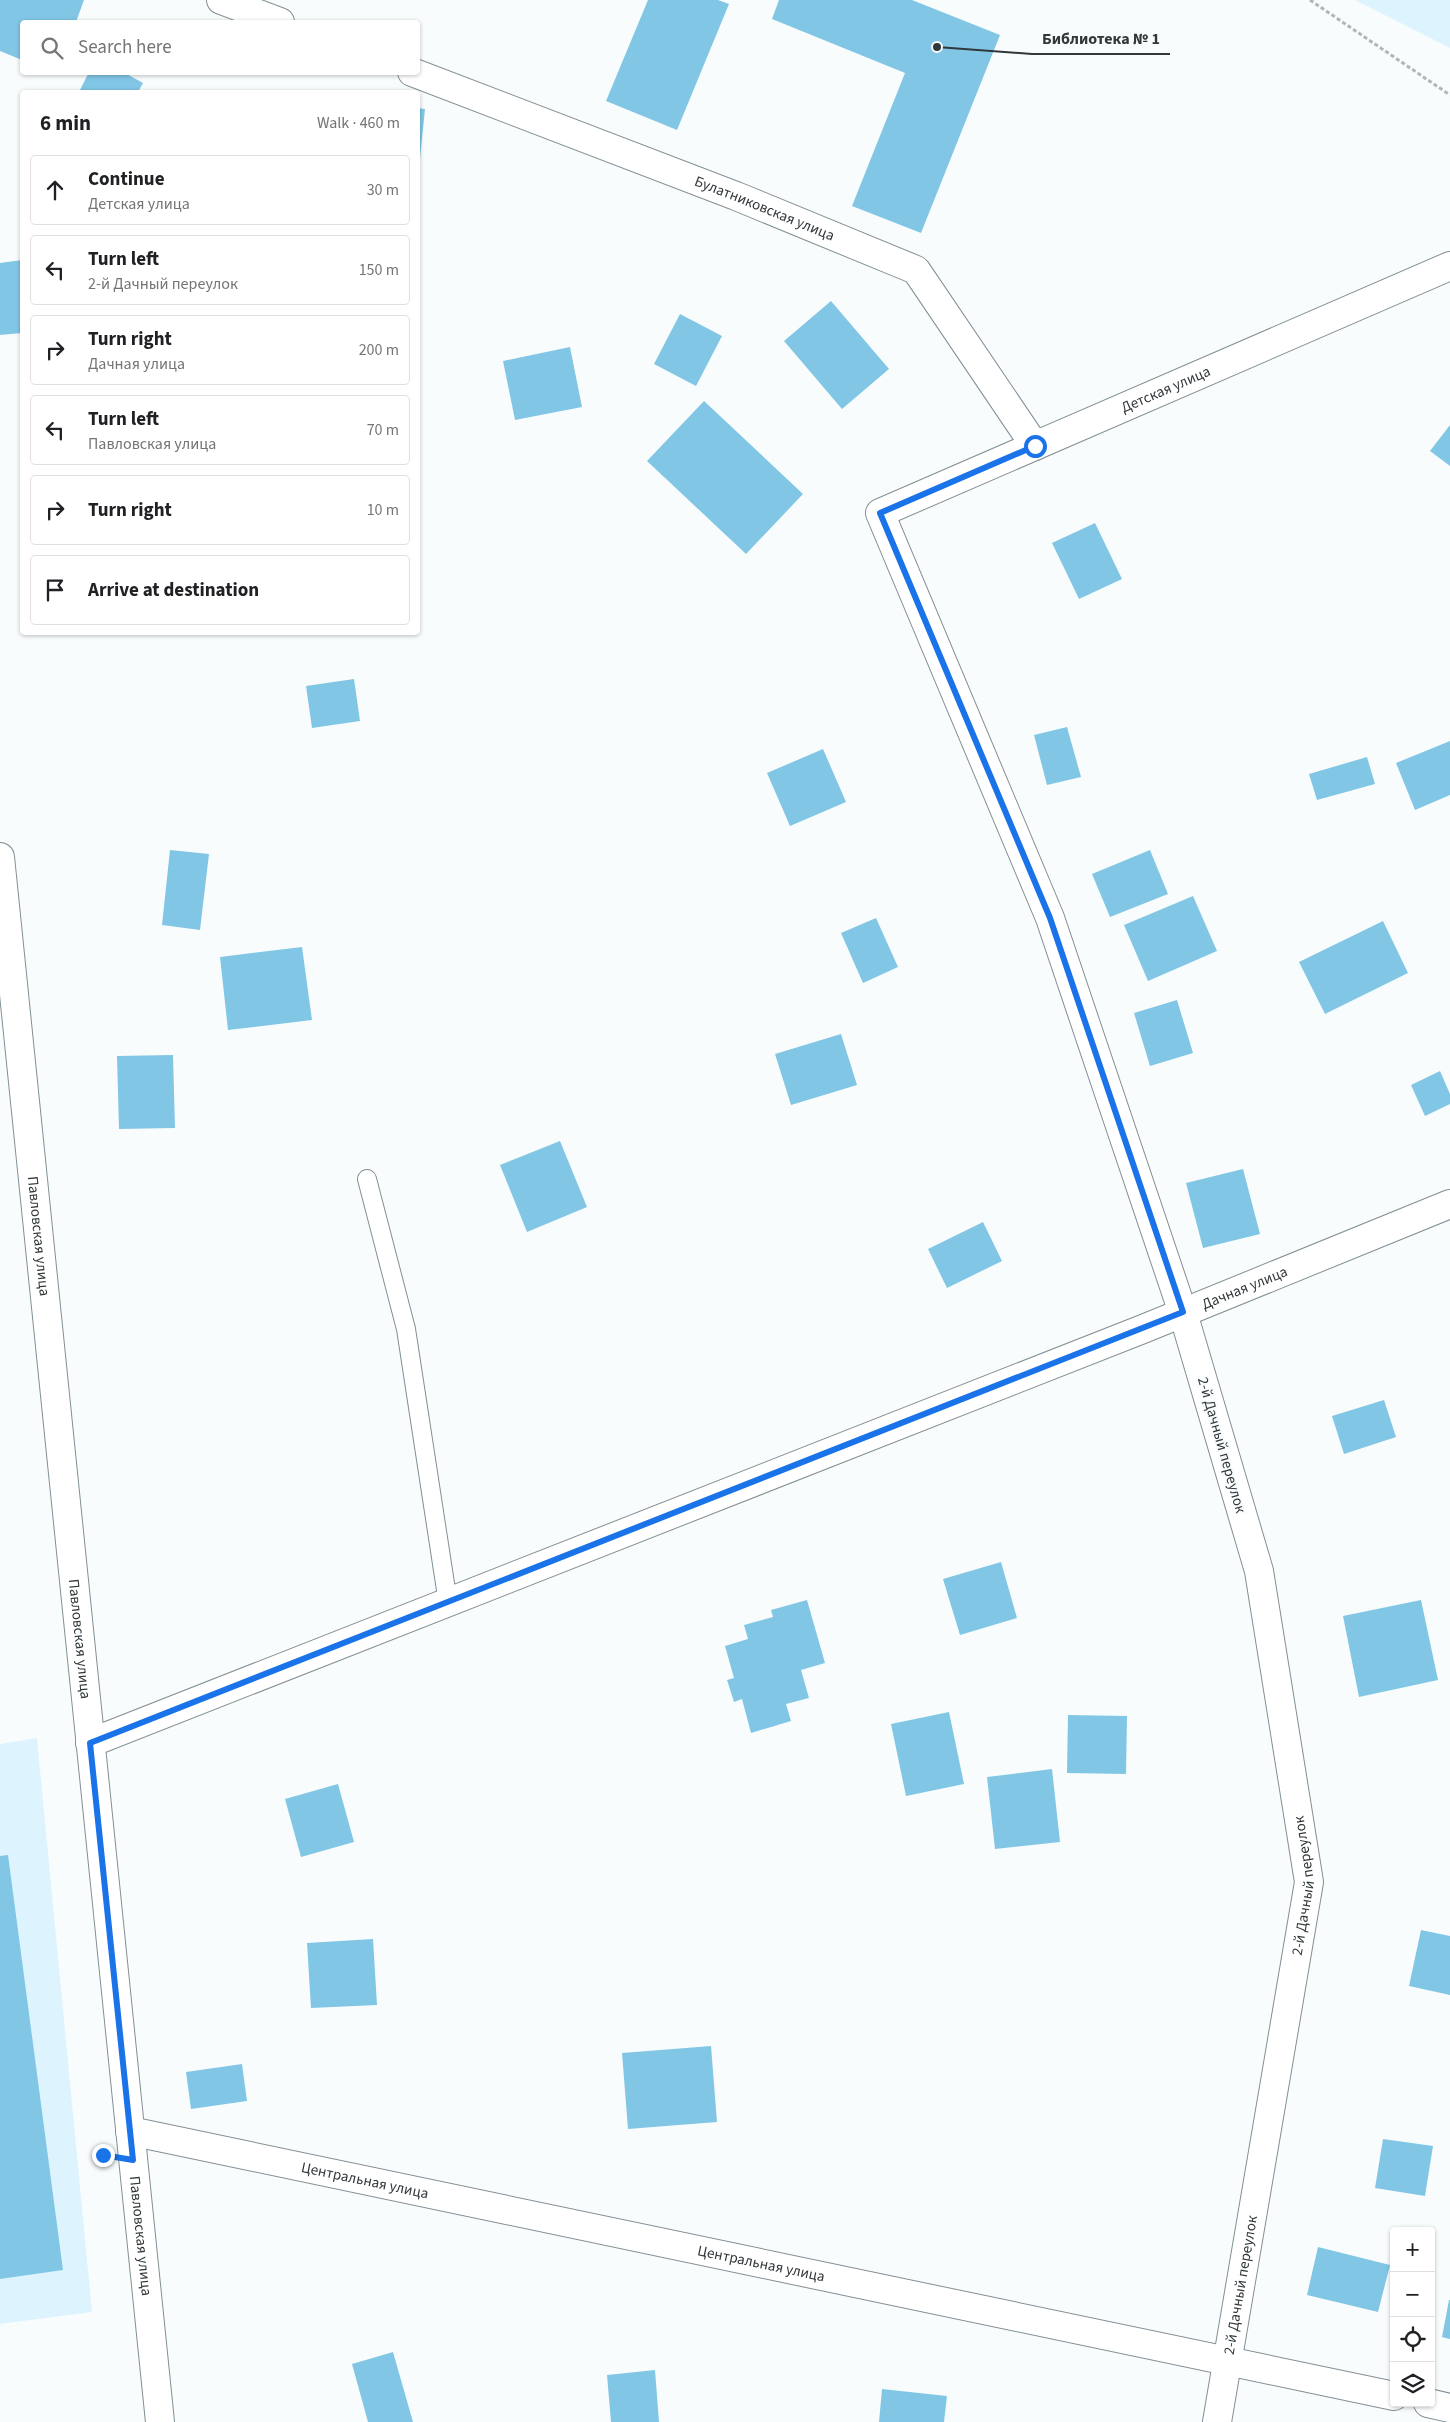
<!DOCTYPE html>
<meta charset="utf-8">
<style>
:root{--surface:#fff;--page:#f2f2f2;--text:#202124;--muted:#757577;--line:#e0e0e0}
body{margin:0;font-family:"Source Sans 3",sans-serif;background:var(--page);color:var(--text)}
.controls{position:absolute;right:15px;bottom:15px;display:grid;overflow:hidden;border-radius:5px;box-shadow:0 1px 4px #0004}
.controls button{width:45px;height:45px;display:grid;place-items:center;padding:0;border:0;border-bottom:1px solid var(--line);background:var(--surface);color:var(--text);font:25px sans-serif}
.stop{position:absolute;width:15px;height:15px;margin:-11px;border:4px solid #1a73e8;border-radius:50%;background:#fff}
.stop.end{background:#1a73e8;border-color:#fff;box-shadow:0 1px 5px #0008}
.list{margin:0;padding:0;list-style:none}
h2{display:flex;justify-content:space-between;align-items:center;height:65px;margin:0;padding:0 20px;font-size:21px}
h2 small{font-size:16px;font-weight:400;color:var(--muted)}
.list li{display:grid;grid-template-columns:32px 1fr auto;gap:15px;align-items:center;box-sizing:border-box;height:70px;margin:0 10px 10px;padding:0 10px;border:1px solid var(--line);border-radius:5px}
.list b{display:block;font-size:19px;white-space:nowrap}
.list p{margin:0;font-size:16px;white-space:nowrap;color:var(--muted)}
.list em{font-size:16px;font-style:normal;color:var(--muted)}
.icon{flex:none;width:28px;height:28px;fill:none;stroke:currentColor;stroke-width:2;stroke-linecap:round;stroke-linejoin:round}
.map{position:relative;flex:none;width:1450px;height:2422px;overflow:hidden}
.search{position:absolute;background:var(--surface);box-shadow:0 1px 4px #0004;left:20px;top:20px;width:400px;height:55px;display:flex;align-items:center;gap:12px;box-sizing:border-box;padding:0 18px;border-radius:5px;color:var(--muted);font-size:19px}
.panel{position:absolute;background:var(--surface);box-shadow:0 1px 4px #0004;left:20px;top:90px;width:400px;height:545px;border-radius:5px}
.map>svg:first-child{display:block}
.built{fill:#ddf4ff}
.building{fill:#81c7e5}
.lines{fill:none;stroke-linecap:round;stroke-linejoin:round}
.service-casing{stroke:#828f95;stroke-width:20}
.minor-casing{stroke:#828f95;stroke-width:30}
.path{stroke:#b2b6b7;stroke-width:3;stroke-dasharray:4 2.5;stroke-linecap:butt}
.service{stroke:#fff;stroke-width:18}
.minor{stroke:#fff;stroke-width:28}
.route{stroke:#1a73e8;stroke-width:6}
.labels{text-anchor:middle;stroke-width:4.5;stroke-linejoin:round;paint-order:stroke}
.street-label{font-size:15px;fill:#31373a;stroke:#f9fcfd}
.leader{fill:none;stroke:#31373a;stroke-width:2}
.callout-dot{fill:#31373a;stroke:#f9fcfd;stroke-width:2}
.callout-label{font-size:16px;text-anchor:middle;font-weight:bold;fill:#31373a;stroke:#f9fcfd;stroke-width:4.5;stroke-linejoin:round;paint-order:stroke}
</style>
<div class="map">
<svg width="1450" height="2422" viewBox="0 0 1450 2422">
<rect width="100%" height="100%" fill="#f9fcfd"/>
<g class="built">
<polygon points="1355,0 1450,0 1450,48"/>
<polygon points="37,1738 92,2312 0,2324 0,1744"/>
</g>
<g class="building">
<polygon points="0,0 84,0 76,22 22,22 22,60 0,51"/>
<polygon points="648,0 718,0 729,4 677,130 606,101"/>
<polygon points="779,0 912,0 1000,35 921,233 852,206 905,73 772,19"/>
<polygon points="89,72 123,72 143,83 138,92 79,92"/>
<polygon points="418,108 425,109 419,168 418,168"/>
<polygon points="22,260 22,333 0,335 0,263"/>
<polygon points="831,301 889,369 842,409 784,341"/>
<polygon points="680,314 722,336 696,386 654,364"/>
<polygon points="570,347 582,407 515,420 503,361"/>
<polygon points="704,401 803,494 746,554 647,461"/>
<polygon points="1450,425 1450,466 1430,451"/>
<polygon points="1095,523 1122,579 1079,599 1052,543"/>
<polygon points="354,679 360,721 312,728 306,686"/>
<polygon points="1067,727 1081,777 1047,785 1034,735"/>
<polygon points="1450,741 1450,795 1415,810 1396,763"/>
<polygon points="823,749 846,802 790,826 767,773"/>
<polygon points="1367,757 1375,784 1317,800 1309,774"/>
<polygon points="170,850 209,854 200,930 162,925"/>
<polygon points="1150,850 1168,894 1110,917 1092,874"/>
<polygon points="1193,896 1217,951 1148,981 1124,925"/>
<polygon points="876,918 898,967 863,983 841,933"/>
<polygon points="1383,921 1408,973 1325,1014 1299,962"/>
<polygon points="302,947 312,1020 228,1030 220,957"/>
<polygon points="1177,1000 1193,1053 1150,1066 1134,1013"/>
<polygon points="841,1034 857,1085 791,1105 775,1054"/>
<polygon points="173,1055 175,1128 119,1129 117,1056"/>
<polygon points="1440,1071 1450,1094 1450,1104 1425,1116 1411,1085"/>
<polygon points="560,1141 587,1207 527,1232 500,1165"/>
<polygon points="1243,1169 1260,1234 1203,1248 1186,1183"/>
<polygon points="983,1222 1002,1261 947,1288 928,1249"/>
<polygon points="1384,1400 1396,1437 1344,1454 1332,1416"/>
<polygon points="1001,1562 1017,1618 960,1635 943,1579"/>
<polygon points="807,1600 825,1663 801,1670 809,1698 786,1704 791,1721 751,1733 742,1699 734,1702 727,1680 734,1678 725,1646 748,1639 744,1625 773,1617 771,1610"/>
<polygon points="1421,1600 1438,1680 1359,1697 1343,1616"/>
<polygon points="949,1712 964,1784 906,1796 891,1724"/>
<polygon points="1068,1715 1127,1716 1126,1774 1067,1773"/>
<polygon points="1052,1769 1060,1842 995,1849 987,1777"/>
<polygon points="338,1784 354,1842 301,1857 285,1799"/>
<polygon points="8,1855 63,2270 0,2279 0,1856"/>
<polygon points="1421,1930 1450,1936 1450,1995 1409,1986"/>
<polygon points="373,1939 377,2005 311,2008 307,1943"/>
<polygon points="711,2046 717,2122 628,2129 622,2053"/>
<polygon points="242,2064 247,2101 191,2109 186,2072"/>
<polygon points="1383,2139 1433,2146 1425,2196 1375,2188"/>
<polygon points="1318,2247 1390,2265 1378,2312 1307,2295"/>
<polygon points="1449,2300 1450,2300 1450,2339 1442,2337"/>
<polygon points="393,2352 413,2422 368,2422 352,2364"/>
<polygon points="655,2370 659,2422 611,2422 607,2375"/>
<polygon points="882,2389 947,2396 944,2422 879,2422"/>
</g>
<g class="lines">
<defs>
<polyline id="service" points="367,1179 406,1329 448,1603"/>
<g id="minor">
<polyline points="221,0 280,22"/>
<path id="s1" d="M 412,72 L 736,196 L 916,270 L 1035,446"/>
<path id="s2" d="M 0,857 L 160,2422"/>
<path id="s3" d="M 90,1743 L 1143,1329 L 1450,1204"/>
<path id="s4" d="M 130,2131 L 1394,2396"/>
<polyline points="1428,2403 1450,2408"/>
<path id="s5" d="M 1217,2422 L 1309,1882 L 1259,1571 L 1183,1313 L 1050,918 L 880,513 L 1450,266"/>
</g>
</defs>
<use href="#service" class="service-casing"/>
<use href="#minor" class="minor-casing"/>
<polyline class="path" points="1310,0 1450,95"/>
<use href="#service" class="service"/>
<use href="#minor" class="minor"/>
</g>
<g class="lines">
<polyline class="route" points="103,2155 133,2160 90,1743 1183,1312 1050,918 880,513 1035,446"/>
</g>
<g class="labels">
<g class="street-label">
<text dy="5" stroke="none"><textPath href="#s1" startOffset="378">Булатниковская улица</textPath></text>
<text dy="5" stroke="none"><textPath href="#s5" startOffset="2299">Детская улица</textPath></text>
<text dy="5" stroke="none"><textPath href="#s2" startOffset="381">Павловская улица</textPath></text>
<text dy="5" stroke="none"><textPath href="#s3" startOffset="1241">Дачная улица</textPath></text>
<text transform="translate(1222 1445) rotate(74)" y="5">2-й Дачный переулок</text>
<text dy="5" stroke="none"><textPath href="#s2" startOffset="786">Павловская улица</textPath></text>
<text dy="5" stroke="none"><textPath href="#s5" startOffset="544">2-й Дачный переулок</textPath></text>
<text dy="5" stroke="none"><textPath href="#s4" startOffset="240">Центральная улица</textPath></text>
<text dy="5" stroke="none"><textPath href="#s2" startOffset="1386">Павловская улица</textPath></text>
<text dy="5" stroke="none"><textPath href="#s4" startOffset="645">Центральная улица</textPath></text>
<text dy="5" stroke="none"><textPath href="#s5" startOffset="139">2-й Дачный переулок</textPath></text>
</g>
</g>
<path class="leader" d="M937 47L1032 54H1170"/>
<circle class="callout-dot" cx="937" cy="47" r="5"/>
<g class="callout-label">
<text x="1101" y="44">Библиотека № 1</text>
</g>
</svg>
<div class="controls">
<button>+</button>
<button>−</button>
<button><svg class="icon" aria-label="locate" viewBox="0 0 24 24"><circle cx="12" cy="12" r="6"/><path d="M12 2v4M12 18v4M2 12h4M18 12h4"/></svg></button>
<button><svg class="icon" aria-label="layers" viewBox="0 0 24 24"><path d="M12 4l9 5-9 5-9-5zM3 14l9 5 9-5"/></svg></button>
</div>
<div class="stop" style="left:1035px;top:446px"></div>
<div class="stop end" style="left:103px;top:2155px"></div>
<div class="search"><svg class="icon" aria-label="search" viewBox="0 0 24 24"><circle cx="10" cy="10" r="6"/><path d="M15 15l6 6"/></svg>Search here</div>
<section class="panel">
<h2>6 min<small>Walk · 460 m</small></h2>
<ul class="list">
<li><svg class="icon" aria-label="ahead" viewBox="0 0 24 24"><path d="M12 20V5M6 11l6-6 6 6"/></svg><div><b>Continue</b><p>Детская улица</p></div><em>30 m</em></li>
<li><svg class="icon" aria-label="left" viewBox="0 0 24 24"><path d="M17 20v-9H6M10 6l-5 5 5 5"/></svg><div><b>Turn left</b><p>2-й Дачный переулок</p></div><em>150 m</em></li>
<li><svg class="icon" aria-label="right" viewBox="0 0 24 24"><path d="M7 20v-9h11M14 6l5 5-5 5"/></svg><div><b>Turn right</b><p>Дачная улица</p></div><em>200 m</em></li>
<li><svg class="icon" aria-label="left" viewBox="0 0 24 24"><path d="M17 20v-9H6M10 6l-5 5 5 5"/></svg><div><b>Turn left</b><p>Павловская улица</p></div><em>70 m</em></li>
<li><svg class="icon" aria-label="right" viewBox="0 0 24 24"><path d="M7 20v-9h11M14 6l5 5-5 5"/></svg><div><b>Turn right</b></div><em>10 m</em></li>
<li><svg class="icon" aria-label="arrive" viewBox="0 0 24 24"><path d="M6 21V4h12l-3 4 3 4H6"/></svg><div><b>Arrive at destination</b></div></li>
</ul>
</section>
</div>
